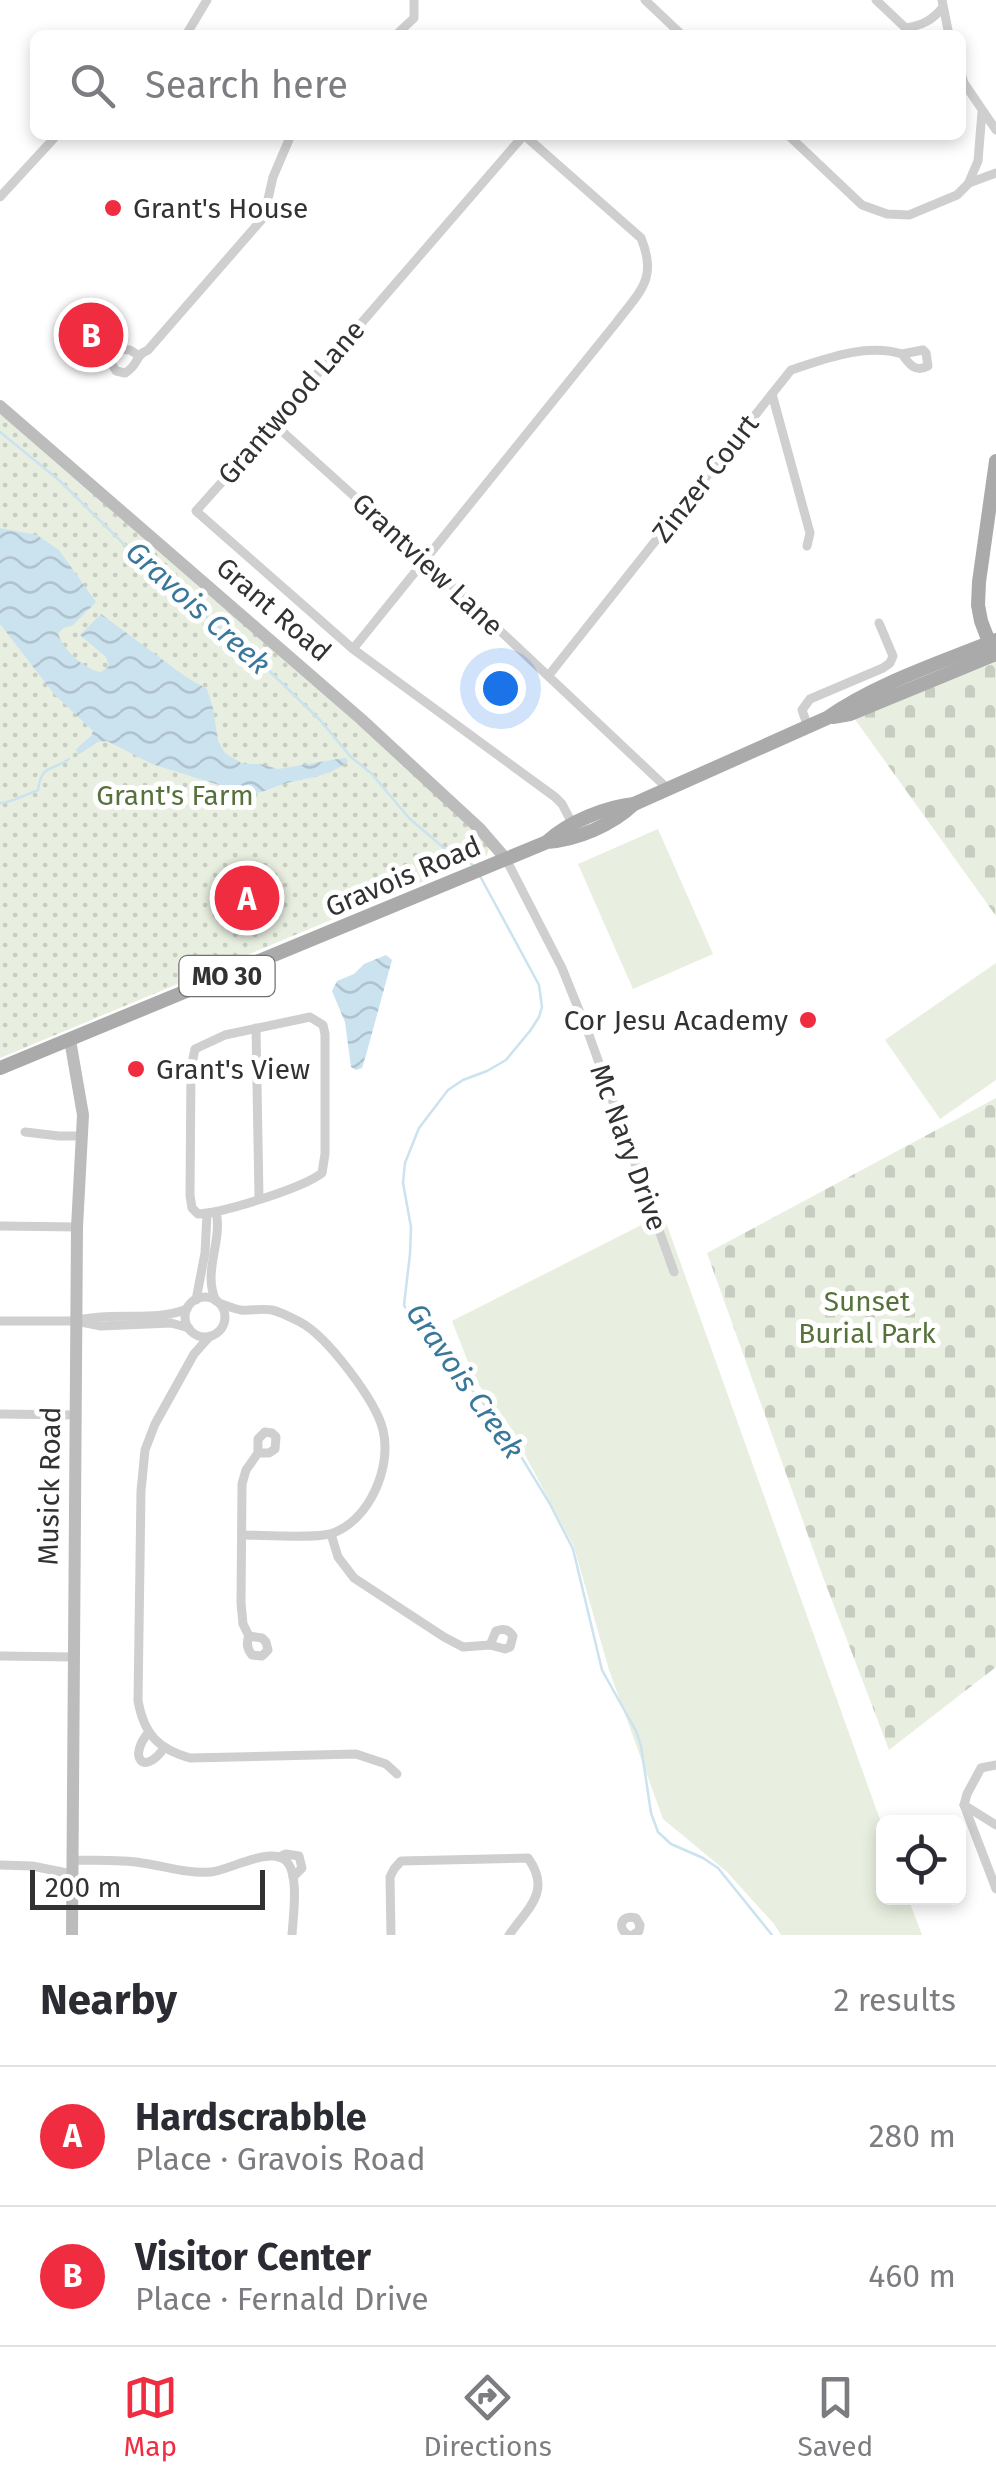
<!DOCTYPE html>
<meta charset="utf-8">
<style>
:root{--surface:#fff;--page:#f2f2f3;--text:#2b2b33;--muted:#7c7c81;--line:#e1e1e2;--accent:#f02d40}
body{margin:0;font-family:"Fira Sans",sans-serif;background:var(--page);color:var(--text)}
.controls{position:absolute;right:30px;bottom:30px;display:grid;overflow:hidden;border-radius:15px;box-shadow:0 5px 15px #0003}
.controls button{width:90px;height:90px;display:grid;place-items:center;padding:0;border:0;border-bottom:2px solid var(--line);background:var(--surface);color:var(--text);font:50px sans-serif}
.scale{position:absolute;left:30px;bottom:25px;width:235px;box-sizing:border-box;padding-left:10px;border:5px solid #323232;border-top:0;font-size:28px;line-height:35px;white-space:nowrap;color:#323232;-webkit-text-stroke:8px #fff;paint-order:stroke}
.you{position:absolute;left:500px;top:688px;width:35px;height:35px;margin:-25px;border:8px solid #fff;border-radius:50%;background:#1a73e8;box-shadow:0 0 0 15px #1a73e833}
.badge{display:grid;place-items:center;width:65px;height:65px;border-radius:50%;background:var(--accent);color:#fff;font-size:32px;font-weight:700}
.pin{position:absolute;translate:-50% -50%;border:5px solid #fff;box-shadow:0 2px 10px #0006}
.list{margin:0;padding:0;list-style:none}
h2{display:flex;justify-content:space-between;align-items:center;height:130px;margin:0;padding:0 40px;font-size:42px}
h2 small{font-size:32px;font-weight:400;color:var(--muted)}
.list li{display:grid;grid-template-columns:65px 1fr auto;gap:30px;align-items:center;box-sizing:border-box;height:140px;padding:0 40px;border-top:2px solid var(--line)}
.list b{display:block;font-size:38px;white-space:nowrap}
.list p{margin:0;font-size:32px;white-space:nowrap;color:var(--muted)}
.list em{font-size:32px;font-style:normal;color:var(--muted)}
.icon{flex:none;width:55px;height:55px;fill:none;stroke:currentColor;stroke-width:2;stroke-linecap:round;stroke-linejoin:round}
.map{position:relative;flex:none;width:996px;height:1935px;overflow:hidden}
.search{position:absolute;background:var(--surface);box-shadow:0 5px 15px #0003;left:30px;right:30px;top:30px;height:110px;display:flex;align-items:center;gap:25px;box-sizing:border-box;padding:0 35px;border-radius:15px;color:var(--muted);font-size:38px}
.sheet{height:410px;background:var(--surface)}
nav{display:flex;justify-content:space-around;align-items:center;box-sizing:border-box;height:140px;border-top:2px solid var(--line);background:var(--surface);font-size:28px;color:var(--muted)}
nav a{display:grid;justify-items:center;gap:5px}
nav .on{color:var(--accent)}
.map>svg:first-child{display:block}
.green{fill:url(#green-dots)}
.cemetery{fill:url(#cemetery-stones)}
.pitch{fill:#e8efe0}
.water{fill:url(#water-waves)}
.lines{fill:none;stroke-linecap:round;stroke-linejoin:round}
.stream{stroke:#cbe2ef;stroke-width:2.5}
.street{stroke:#cfcfcf;stroke-width:9}
.secondary{stroke:#bcbcbc;stroke-width:12}
.primary{stroke:#aaa;stroke-width:14}
.poi-dot{fill:#f02d40;stroke:#fff;stroke-width:4}
.labels{text-anchor:middle;stroke-width:10;stroke-linejoin:round;paint-order:stroke}
.shield{fill:#fff;stroke:#707070;stroke-width:2.5}
.shield-label{font-size:25px;font-weight:bold;fill:#323232}
.poi-label{font-size:28px;fill:#323232;stroke:#fff;text-anchor:start}
.street-label{font-size:28px;fill:#323232;stroke:#fff}
.park-label{font-size:28px;fill:#56713b;stroke:#fff}
.water-label{font-size:30px;font-style:italic;fill:#39779b;stroke:#fff}
</style>
<div class="map">
<svg width="996" height="1935" viewBox="0 0 996 1935">
<defs>
<pattern id="green-dots" width="8" height="8" patternUnits="userSpaceOnUse" patternTransform="scale(2.5)"><rect width="8" height="8" fill="#e8efe0"/><path d="M2 2h.1M6 6h.1" fill="none" stroke="#c7cdc1" stroke-width="1.8" stroke-linecap="round"/></pattern>
<pattern id="cemetery-stones" width="16" height="16" patternUnits="userSpaceOnUse" patternTransform="scale(2.5)"><rect width="16" height="16" fill="#e8efe0"/><path d="M2 7V4a2 2 0 0 1 4 0v3zM10 15v-3a2 2 0 0 1 4 0v3z" fill="#c7cdc1"/></pattern>
<pattern id="water-waves" width="16" height="10" patternUnits="userSpaceOnUse" patternTransform="scale(2.5)"><rect width="16" height="10" fill="#cbe2ef"/><path d="M0 5q4-4 8 0t8 0" fill="none" stroke="#afc2cd"/></pattern>
</defs>
<rect width="100%" height="100%" fill="#fff"/>
<path class="green" d="M 0,413 C 164,552 329,692 485,840 L 489,848 L 487,855 L 0,1058 Z"/>
<g class="cemetery">
<polygon points="996,662 996,916 854,718"/>
<polygon points="996,1098 996,1667 889,1750 823,1577 707,1253"/>
</g>
<g class="pitch">
<polygon points="658,829 713,954 633,989 578,864"/>
<polygon points="996,963 996,1080 940,1119 885,1040"/>
<polygon points="663,1214 883,1828 884,1898 908,1898 922,1935 781,1935 774,1924 727,1872 663,1819 609,1670 574,1547 509,1425 475,1380 452,1321"/>
</g>
<g class="water">
<path d="M 0,528 L 37,535 L 59,550 L 96,602 L 72,626 L 65,627 L 58,633 C 61,648 86,671 101,672 L 109,666 L 106,657 L 80,635 L 101,614 L 186,677 L 207,689 L 213,708 L 218,741 L 225,753 L 243,764 L 260,764 L 278,769 L 338,759 L 346,758 L 348,761 C 332,776 307,778 287,783 C 272,787 265,793 248,794 L 152,764 L 107,741 L 98,742 L 78,755 L 76,749 L 91,736 L 93,731 L 54,694 L 0,624 Z"/>
<polygon points="386,955 392,960 366,1055 362,1068 356,1070 351,1067 345,1022 332,991 337,981 354,974 364,964"/>
</g>
<g class="lines">
<g class="stream">
<polyline points="0,432 60,481 143,563 262,664 320,720 351,757 372,774 409,818 444,848 473,865"/>
<path d="M 0,803 C 11,803 27,794 38,790 C 42,763 51,772 69,759"/>
<polyline points="480,876 539,985 542,1007 539,1017 530,1031 506,1060 487,1071 463,1080 448,1090 419,1128 405,1163 403,1183 411,1227 410,1254 404,1305 411,1318 438,1340 467,1384 503,1427 550,1504 573,1549 602,1670 636,1731 641,1746 651,1813 658,1832 671,1844 703,1858 718,1868 772,1935"/>
</g>
<g class="street">
<polyline points="645,0 682,35"/>
<polyline points="876,0 913,35"/>
<polyline points="942,0 949,35"/>
<path d="M 906,28 C 922,25 932,21 943,7"/>
<polyline points="186,35 207,0"/>
<polyline points="396,35 414,18 414,0"/>
<polyline points="961,73 964,83 996,130"/>
<polyline points="788,135 862,205 887,214 909,215 957,195 969,183 996,173"/>
<polyline points="969,182 978,161 982,112"/>
<polyline points="0,197 57,135"/>
<path d="M 138,355 L 130,350 L 116,349 L 110,361 L 116,371 L 125,373 C 139,365 134,356 148,350 L 264,217 L 273,177 L 291,135"/>
<polyline points="772,394 810,533 807,546"/>
<polyline points="274,424 425,560 668,789"/>
<path d="M 353,649 L 616,323 C 640,291 658,279 641,238 L 524,135 L 274,424 L 196,511 L 353,649 L 555,797 L 562,804 L 573,825"/>
<path d="M 549,675 L 791,370 C 825,359 866,343 902,354 C 909,364 915,373 928,366 L 926,353 L 923,350 L 902,354"/>
<polyline points="808,727 802,710 810,699 883,668 890,663 893,656 879,623"/>
<polyline points="506,859 562,968 589,1035 674,1272"/>
<path d="M 310,1017 L 323,1025 L 325,1034 L 325,1154 L 322,1173 C 303,1188 223,1213 198,1214 L 192,1208 L 190,1195 L 191,1068 L 195,1049 L 225,1035 Z"/>
<polyline points="256,1028 259,1198"/>
<polyline points="25,1132 59,1136 83,1136"/>
<polyline points="0,1226 77,1227"/>
<circle cx="205" cy="1317" r="20"/>
<polyline points="196,1300 205,1253 207,1214"/>
<path d="M 216,1301 C 202,1272 223,1241 216,1212"/>
<path d="M 219,1303 C 226,1305 234,1309 241,1310 C 251,1311 262,1308 272,1310 C 281,1312 292,1318 300,1322 C 327,1336 376,1401 383,1430 C 392,1467 370,1519 333,1533 C 318,1539 262,1535 242,1535"/>
<path d="M 84,1319 C 117,1312 155,1322 187,1309"/>
<polyline points="0,1321 76,1321 101,1326 171,1323 189,1328"/>
<path d="M 210,1336 L 194,1354 L 155,1424 L 145,1450 L 141,1491 L 138,1701 C 144,1734 158,1749 190,1758 L 356,1754 L 386,1764 L 397,1774"/>
<polyline points="0,1414 75,1415"/>
<path d="M 331,1534 L 338,1557 L 354,1578 L 444,1637 L 463,1647 L 490,1645 L 496,1631 C 504,1628 508,1629 513,1636 L 510,1647 L 505,1649 L 490,1645"/>
<path d="M 249,1636 C 246,1643 247,1649 252,1655 L 262,1656 L 268,1650 L 266,1642 L 262,1638 L 249,1636 L 243,1624 L 241,1603 L 242,1484 L 246,1470 L 258,1453 L 258,1439 L 265,1432 L 272,1433 L 276,1437 L 275,1449 L 269,1453 L 258,1453"/>
<polyline points="0,1656 73,1657"/>
<path d="M 149,1732 C 127,1757 144,1777 164,1748"/>
<polyline points="996,1765 981,1768 967,1794 964,1805 996,1889"/>
<polyline points="964,1805 996,1825"/>
<polyline points="279,1857 286,1854 299,1856 302,1868 293,1877"/>
<path d="M 72,1860 C 95,1861 119,1859 142,1863 C 164,1866 188,1874 211,1872 C 230,1870 268,1847 285,1860 C 300,1872 293,1917 292,1935"/>
<polyline points="0,1865 32,1866 72,1874"/>
<path d="M 391,1935 L 390,1877 L 394,1869 L 401,1861 L 528,1858 C 552,1891 528,1908 509,1935"/>
<path d="M 628,1935 C 616,1927 622,1914 636,1918 L 640,1925 L 639,1931 L 633,1935"/>
</g>
<g class="secondary">
<polyline points="0,406 361,719 480,829 506,859"/>
<polyline points="70,1040 83,1115 77,1227 72,1935"/>
</g>
<g class="primary">
<polyline points="994,655 981,621 978,605 979,582 996,461"/>
<polyline points="833,717 850,714 996,654"/>
<path d="M 548,841 C 569,822 605,807 634,804 L 827,718 C 877,683 940,663 996,640"/>
<path d="M 0,1068 L 547,842 C 577,840 612,825 634,804"/>
</g>
</g>
<g class="poi-dot">
<circle cx="113" cy="208" r="10"/>
<circle cx="808" cy="1020" r="10"/>
<circle cx="136" cy="1069" r="10"/>
</g>
<g class="labels">
<rect class="shield" x="179.5" y="956" width="95" height="40" rx="8"/>
<g class="shield-label">
<text x="227" y="985">MO 30</text>
</g>
<g class="poi-label">
<text x="133" y="218">Grant's House</text>
<text x="788" y="1030" text-anchor="end">Cor Jesu Academy</text>
<text x="156" y="1079">Grant's View</text>
</g>
<g class="street-label">
<text transform="translate(291 402) rotate(-49)" y="10">Grantwood Lane</text>
<text transform="translate(705 478) rotate(-52)" y="10">Zinzer Court</text>
<text transform="translate(428 564) rotate(43)" y="10">Grantview Lane</text>
<text transform="translate(274 609) rotate(41)" y="10">Grant Road</text>
<text transform="translate(403 876) rotate(-23)" y="10">Gravois Road</text>
<text transform="translate(629 1147) rotate(70)" y="10">Mc Nary Drive</text>
<text transform="translate(49 1486) rotate(-89)" y="10">Musick Road</text>
</g>
<g class="park-label">
<text x="175" y="805">Grant's Farm</text>
<text x="867" y="1311">Sunset<tspan x="867" dy="32">Burial Park</tspan></text>
</g>
<g class="water-label">
<text transform="translate(198 608) rotate(42)" y="10">Gravois Creek</text>
<text transform="translate(465 1381) rotate(55)" y="10">Gravois Creek</text>
</g>
</g>
</svg>
<div class="controls">
<button><svg class="icon" aria-label="locate" viewBox="0 0 24 24"><circle cx="12" cy="12" r="6"/><path d="M12 2v4M12 18v4M2 12h4M18 12h4"/></svg></button>
</div>
<div class="scale">200 m</div>
<div class="you"></div>
<div class="pin badge" style="left:247px;top:898px">A</div>
<div class="pin badge" style="left:91px;top:335px">B</div>
<div class="search"><svg class="icon" aria-label="search" viewBox="0 0 24 24"><circle cx="10" cy="10" r="6"/><path d="M15 15l6 6"/></svg>Search here</div>
</div>
<section class="sheet">
<h2>Nearby<small>2 results</small></h2>
<ul class="list">
<li><span class="badge">A</span><div><b>Hardscrabble</b><p>Place · Gravois Road</p></div><em>280 m</em></li>
<li><span class="badge">B</span><div><b>Visitor Center</b><p>Place · Fernald Drive</p></div><em>460 m</em></li>
</ul>
</section>
<nav>
<a class="on"><svg class="icon" aria-label="map" viewBox="0 0 24 24"><path d="M3 6l6-2 6 2 6-2v14l-6 2-6-2-6 2zM9 4v14M15 6v14"/></svg>Map</a>
<a><svg class="icon" aria-label="directions" viewBox="0 0 24 24"><path d="M12 3l9 9-9 9-9-9zM9 14v-3h6M13 9l2 2-2 2"/></svg>Directions</a>
<a><svg class="icon" aria-label="saved" viewBox="0 0 24 24"><path d="M7 4h10v16l-5-4-5 4z"/></svg>Saved</a>
</nav>
